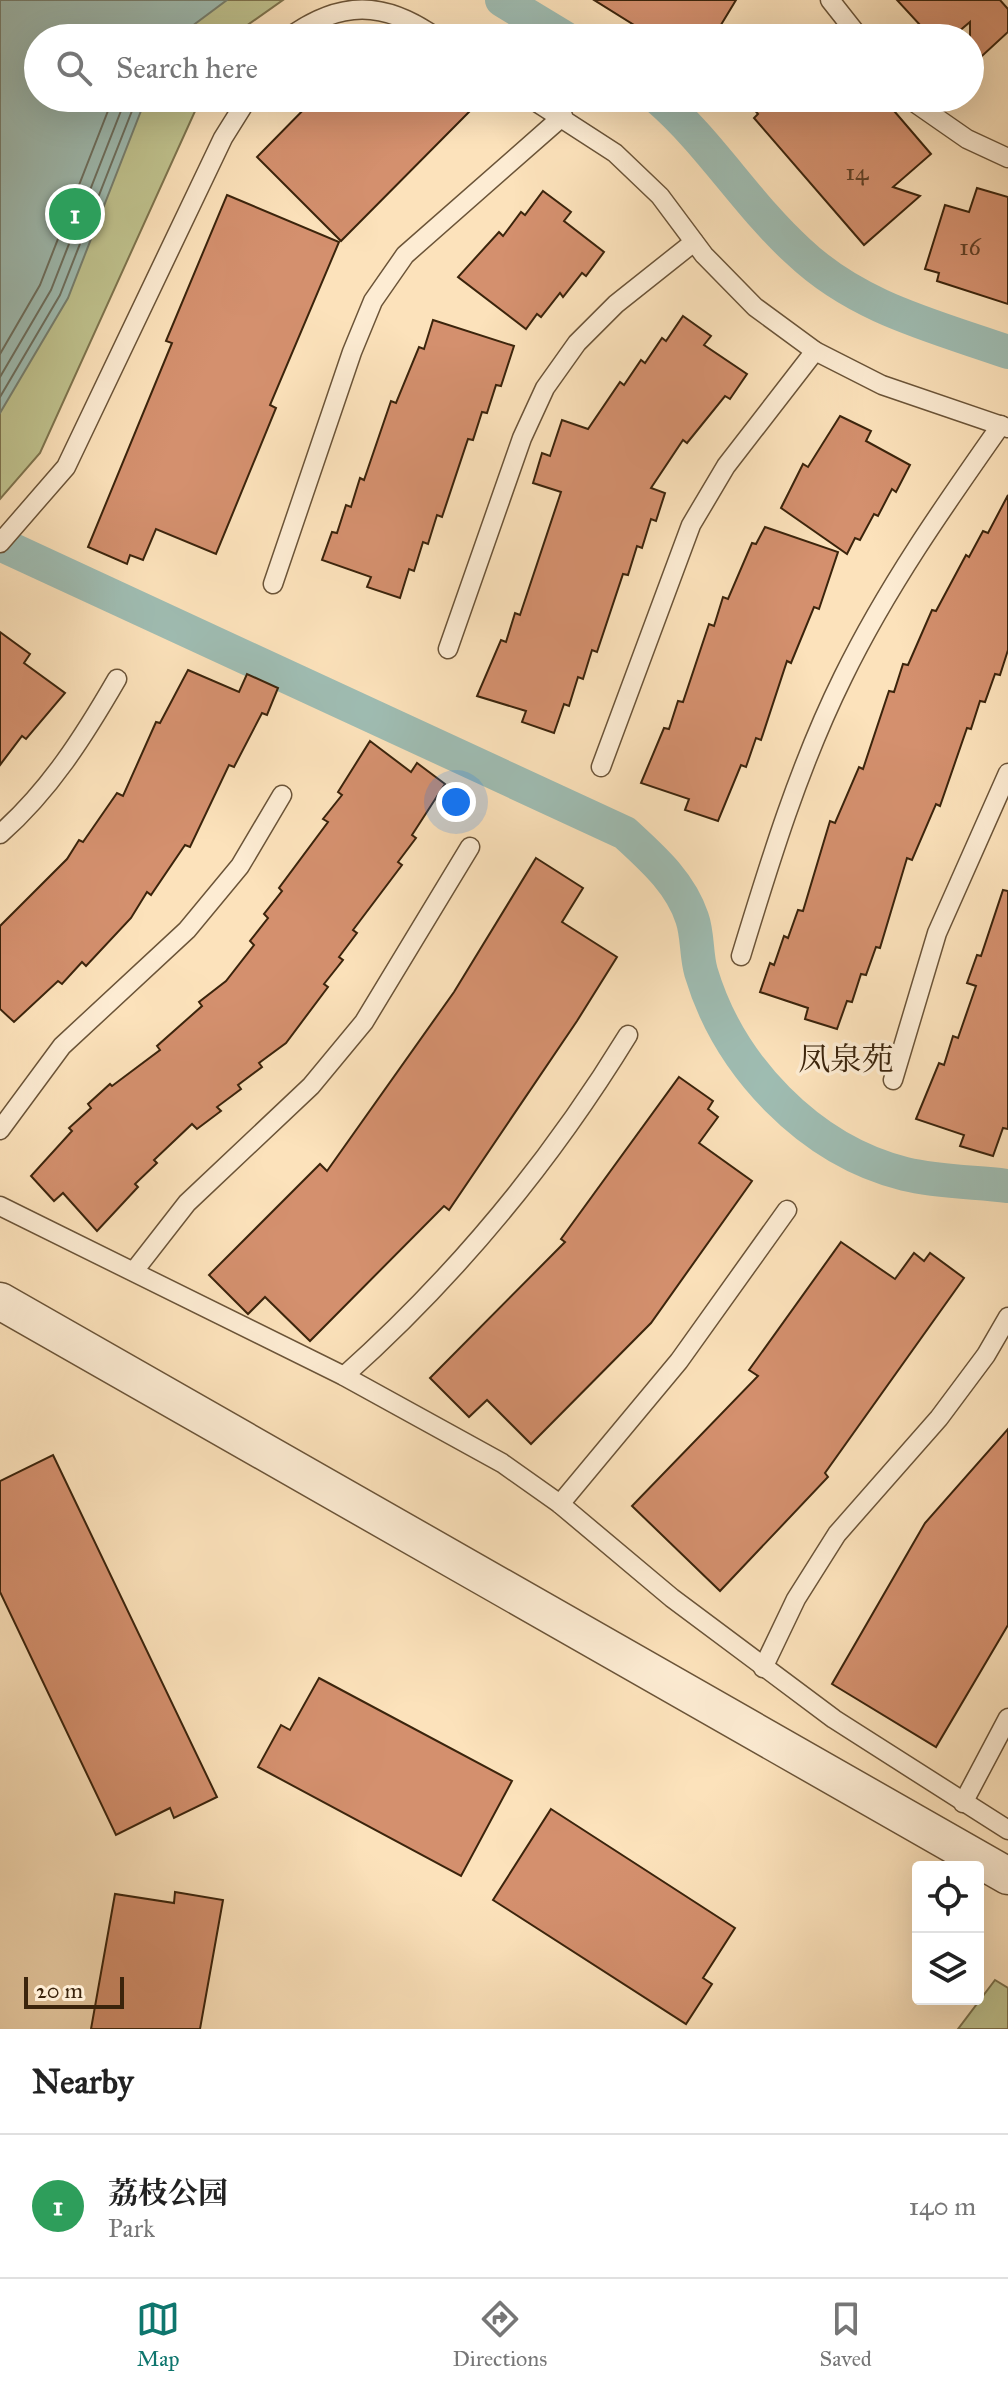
<!DOCTYPE html>
<meta charset="utf-8">
<style>
:root{--surface:#fff;--page:#f2f2f2;--text:#222;--muted:#767676;--line:#e0e0e0;--accent:#0f766e}
body{margin:0;font-family:"IM FELL Great Primer","Noto Serif SC",serif;background:var(--page);color:var(--text)}
.controls{position:absolute;right:24px;bottom:24px;display:grid;overflow:hidden;border-radius:8px;box-shadow:0 8px 32px #0002}
.controls button{width:72px;height:72px;display:grid;place-items:center;padding:0;border:0;border-bottom:2px solid var(--line);background:var(--surface);color:var(--text);font:40px sans-serif}
.scale{position:absolute;left:24px;bottom:20px;width:100px;box-sizing:border-box;padding-left:8px;border:4px solid #3b240c;border-top:0;font-size:22px;line-height:28px;white-space:nowrap;color:#3b240c;-webkit-text-stroke:6px #fdecd3;paint-order:stroke}
.you{position:absolute;left:456px;top:802px;width:28px;height:28px;margin:-20px;border:6px solid #fff;border-radius:50%;background:#1a73e8;box-shadow:0 0 0 12px #1a73e833}
.badge{display:grid;place-items:center;width:52px;height:52px;border-radius:50%;background:var(--accent);color:#fff;font-size:26px;font-weight:700}
.pin{position:absolute;translate:-50% -50%;border:4px solid #fff;box-shadow:0 2px 8px #0006}
.list{margin:0;padding:0;list-style:none}
h2{display:flex;justify-content:space-between;align-items:center;height:104px;margin:0;padding:0 32px;font-size:34px}
h2 small{font-size:26px;font-weight:400;color:var(--muted)}
.list li{display:grid;grid-template-columns:52px 1fr auto;gap:24px;align-items:center;box-sizing:border-box;height:144px;padding:0 32px;border-top:2px solid var(--line)}
.list b{display:block;font-size:30px;white-space:nowrap}
.list p{margin:0;font-size:26px;white-space:nowrap;color:var(--muted)}
.list em{font-size:26px;font-style:normal;color:var(--muted)}
.icon{flex:none;width:44px;height:44px;fill:none;stroke:currentColor;stroke-width:2;stroke-linecap:round;stroke-linejoin:round}
.map{position:relative;flex:none;width:1008px;height:2029px;overflow:hidden}
.search{position:absolute;background:var(--surface);box-shadow:0 8px 32px #0002;left:24px;right:24px;top:24px;height:88px;display:flex;align-items:center;gap:20px;box-sizing:border-box;padding:0 28px;border-radius:44px;color:var(--muted);font-size:30px}
.sheet{height:248px;background:var(--surface)}
nav{display:flex;justify-content:space-around;align-items:center;box-sizing:border-box;height:112px;border-top:2px solid var(--line);background:var(--surface);font-size:22px;color:var(--muted)}
nav a{display:grid;justify-items:center;gap:4px}
nav .on{color:var(--accent)}
.map>svg:first-child{display:block}
.green{fill:#c0c38f;stroke:#7e744e;stroke-width:2}
.water{fill:#9fbdb3;stroke:#778070;stroke-width:2}
.lines{fill:none;stroke-linecap:round;stroke-linejoin:round}
.shore{stroke:#6d7060;stroke-width:2}
.canal{stroke:#9fbdb3;stroke-width:34}
.building{fill:#d4906e;stroke:#3b240c;stroke-width:2}
.service-casing{stroke:#6b5438;stroke-width:21}
.minor-casing{stroke:#6b5438;stroke-width:39}
.service{stroke:#fdecd3;stroke-width:18}
.minor{stroke:#fdecd3;stroke-width:36}
.labels{text-anchor:middle;stroke-width:7;stroke-linejoin:round;paint-order:stroke}
.number-label{font-size:24px;fill:#613f24}
.quarter-label{font-size:32px;fill:#3b240c;stroke:#fdecd3}
</style>
<div class="map">
<svg width="1008" height="2029" viewBox="0 0 1008 2029">
<rect width="100%" height="100%" fill="#fce2bb"/>
<filter id="stains"><feTurbulence type="fractalNoise" baseFrequency=".0025" numOctaves="4"/><feColorMatrix values="0 0 0 0 .2 0 0 0 0 .09 0 0 0 0 .02 0 0 0 .5 -.17"/></filter>
<radialGradient id="worn" r=".72"><stop offset=".6" stop-color="#630" stop-opacity="0"/><stop offset="1" stop-color="#630" stop-opacity=".3"/></radialGradient>
<g class="green">
<polygon points="0,0 283,0 229,38 38,38 38,98 201,98 40,453 0,499"/>
<polygon points="995,1980 1008,1988 1008,2029 958,2029"/>
</g>
<polygon class="water" points="0,0 227,0 176,38 38,38 38,98 146,98 68,298 0,413"/>
<g class="lines">
<g class="shore">
<polyline points="0,354 40,285 113,98"/>
<polyline points="0,377 51,290 126,98"/>
<polyline points="0,397 60,295 137,98"/>
</g>
<g class="canal">
<polyline points="502,0 565,38"/>
<path d="M 658,98 C 711,144 747,205 799,252 C 858,308 934,326 1008,352"/>
<path d="M 0,544 L 625,833 C 652,858 680,882 692,918 C 698,935 696,955 701,972 C 729,1066 809,1150 905,1174 C 938,1182 975,1182 1008,1186"/>
</g>
</g>
<g class="building">
<polygon points="594,0 736,0 713,38 655,38"/>
<polygon points="897,0 1000,0 1008,9 1008,32 970,67 970,22 951,38 932,38"/>
<polygon points="315,98 457,98 470,111 341,241 257,157"/>
<polygon points="745,98 883,98 931,154 893,187 920,196 864,245 754,118 758,114"/>
<polygon points="977,188 1008,197 1008,304 937,281 939,273 925,269 945,205 969,212"/>
<polygon points="543,191 571,212 564,221 604,252 586,276 582,273 563,297 560,293 541,317 537,314 526,329 458,277 499,232 503,236 521,212 525,215"/>
<polygon points="227,195 339,242 270,405 276,408 216,554 156,529 143,560 130,555 127,564 88,547 172,343 166,341"/>
<polygon points="683,316 711,336 704,345 747,374 730,399 725,396 687,443 683,440 651,488 665,493 656,521 651,519 642,548 637,546 628,575 623,574 597,652 592,650 583,679 578,677 569,706 564,704 554,733 522,722 526,711 477,696 501,640 506,642 515,613 520,615 561,492 533,483 542,453 550,456 562,420 588,429 620,382 624,385 641,360 645,363 662,338 666,341"/>
<polygon points="433,320 514,346 501,386 496,385 487,413 482,412 473,440 468,439 442,517 437,515 428,544 423,542 414,571 409,569 400,598 367,587 371,577 322,560 332,532 337,533 346,505 351,507 360,478 364,480 391,401 396,403 419,347 424,349"/>
<polygon points="840,416 871,431 866,441 910,465 896,492 892,489 878,516 874,514 860,540 855,538 847,554 781,508 803,464 808,467"/>
<polygon points="1008,495 1008,650 1000,675 995,674 985,702 980,701 971,729 967,728 940,806 936,804 912,860 907,858 880,948 876,947 866,975 861,974 852,1002 847,1001 837,1029 805,1019 808,1008 760,992 770,963 774,965 784,936 788,938 798,910 803,911 830,821 835,823 859,767 863,769 889,691 894,692 903,664 908,665 932,610 936,611 966,555 969,557 983,531 988,533"/>
<polygon points="765,527 838,552 819,609 814,607 791,663 787,661 761,740 756,738 746,767 741,765 718,821 685,810 689,799 641,783 664,728 669,729 678,701 683,702 709,624 714,626 723,597 728,599 752,543 756,544"/>
<polygon points="0,632 30,654 24,663 65,693 26,739 22,736 0,765"/>
<polygon points="188,670 239,692 247,674 278,688 267,715 262,713 234,767 229,765 190,847 185,845 151,895 147,892 131,918 86,966 82,962 62,984 58,981 14,1022 0,1009 0,926 67,859 79,840 83,842 117,793 123,796 156,722 160,723"/>
<polygon points="370,741 411,772 417,763 445,784 412,835 416,838 398,862 402,865 353,930 357,933 339,957 343,960 324,984 328,987 286,1043 259,1063 262,1067 238,1085 241,1089 217,1107 221,1111 197,1129 192,1124 154,1160 157,1163 135,1184 138,1187 97,1231 63,1193 54,1201 31,1176 72,1131 69,1128 91,1108 88,1104 110,1084 112,1086 160,1050 157,1046 202,1006 199,1002 226,981 254,945 250,941 268,918 264,914 282,891 279,888 328,822 323,819 342,795 338,792"/>
<polygon points="536,858 583,888 562,922 617,957 577,1021 449,1210 444,1206 310,1341 265,1297 248,1314 209,1275 320,1164 327,1171 454,992"/>
<polygon points="1003,890 1008,891 1008,1129 1003,1128 993,1156 960,1146 964,1135 916,1119 939,1063 944,1065 953,1036 958,1038 976,986 967,983 977,955 981,956"/>
<polygon points="679,1077 713,1101 708,1109 718,1117 699,1143 752,1181 651,1323 531,1444 487,1400 469,1417 430,1378 565,1242 561,1239"/>
<polygon points="841,1242 895,1279 914,1253 924,1261 930,1253 964,1278 825,1473 828,1477 720,1591 632,1506 758,1376 749,1370"/>
<polygon points="1008,1429 1008,1625 936,1747 832,1684 925,1523"/>
<polygon points="53,1455 217,1797 174,1818 170,1808 116,1835 0,1592 0,1481"/>
<polygon points="319,1678 512,1781 461,1876 258,1767 281,1725 290,1730"/>
<polygon points="551,1809 735,1928 703,1978 712,1984 686,2024 493,1900"/>
<polygon points="175,1892 223,1900 200,2029 91,2029 115,1894 174,1903"/>
</g>
<g class="lines">
<defs>
<g id="service">
<polyline points="830,0 860,38"/>
<path d="M 288,38 C 340,0 384,0 437,38"/>
<polyline points="530,98 615,153 660,196 704,255 755,307 815,351 882,385 1008,428"/>
<polyline points="908,98 967,139 1008,158"/>
<polyline points="0,543 66,467 223,138 248,98"/>
<polyline points="273,584 352,352 373,301 405,255 563,116"/>
<polyline points="448,649 522,438 545,388 577,343 616,304 694,242"/>
<polyline points="601,767 691,525 726,466 815,351"/>
<path d="M 0,834 C 50,790 84,736 117,679"/>
<path d="M 741,956 C 770,861 799,766 843,677 C 887,587 944,506 1001,425"/>
<polyline points="893,1080 937,933 1008,773"/>
<polyline points="0,1130 62,1046 187,930 240,866 282,795"/>
<polyline points="0,1206 344,1376 502,1463 560,1504 672,1598 834,1719 1008,1830"/>
<polyline points="134,1271 187,1203 311,1086 364,1022 470,847"/>
<path d="M 344,1376 C 457,1275 549,1164 628,1035"/>
<polyline points="560,1504 679,1361 787,1210"/>
<polyline points="763,1668 796,1599 837,1534 939,1418 986,1355 1008,1317"/>
<polyline points="963,1803 1008,1718"/>
</g>
<polyline id="minor" points="0,1301 1008,1876"/>
</defs>
<use href="#service" class="service-casing"/>
<use href="#minor" class="minor-casing"/>
<use href="#service" class="service"/>
<use href="#minor" class="minor"/>
</g>
<g class="labels">
<g class="number-label">
<text x="857" y="180">14</text>
<text x="970" y="255">16</text>
</g>
<g class="quarter-label">
<text x="846" y="1070">凤泉苑</text>
</g>
</g>
<rect width="100%" height="100%" filter="url(#stains)"/>
<rect width="100%" height="100%" fill="url(#worn)"/>
</svg>
<div class="controls">
<button><svg class="icon" aria-label="locate" viewBox="0 0 24 24"><circle cx="12" cy="12" r="6"/><path d="M12 2v4M12 18v4M2 12h4M18 12h4"/></svg></button>
<button><svg class="icon" aria-label="layers" viewBox="0 0 24 24"><path d="M12 4l9 5-9 5-9-5zM3 14l9 5 9-5"/></svg></button>
</div>
<div class="scale">20 m</div>
<div class="you"></div>
<div class="pin badge" style="left:75px;top:214px;background:#2e9e5b">1</div>
<div class="search"><svg class="icon" aria-label="search" viewBox="0 0 24 24"><circle cx="10" cy="10" r="6"/><path d="M15 15l6 6"/></svg>Search here</div>
</div>
<section class="sheet">
<h2>Nearby<small></small></h2>
<ul class="list">
<li><span class="badge" style="background:#2e9e5b">1</span><div><b>荔枝公园</b><p>Park</p></div><em>140 m</em></li>
</ul>
</section>
<nav>
<a class="on"><svg class="icon" aria-label="map" viewBox="0 0 24 24"><path d="M3 6l6-2 6 2 6-2v14l-6 2-6-2-6 2zM9 4v14M15 6v14"/></svg>Map</a>
<a><svg class="icon" aria-label="directions" viewBox="0 0 24 24"><path d="M12 3l9 9-9 9-9-9zM9 14v-3h6M13 9l2 2-2 2"/></svg>Directions</a>
<a><svg class="icon" aria-label="saved" viewBox="0 0 24 24"><path d="M7 4h10v16l-5-4-5 4z"/></svg>Saved</a>
</nav>
